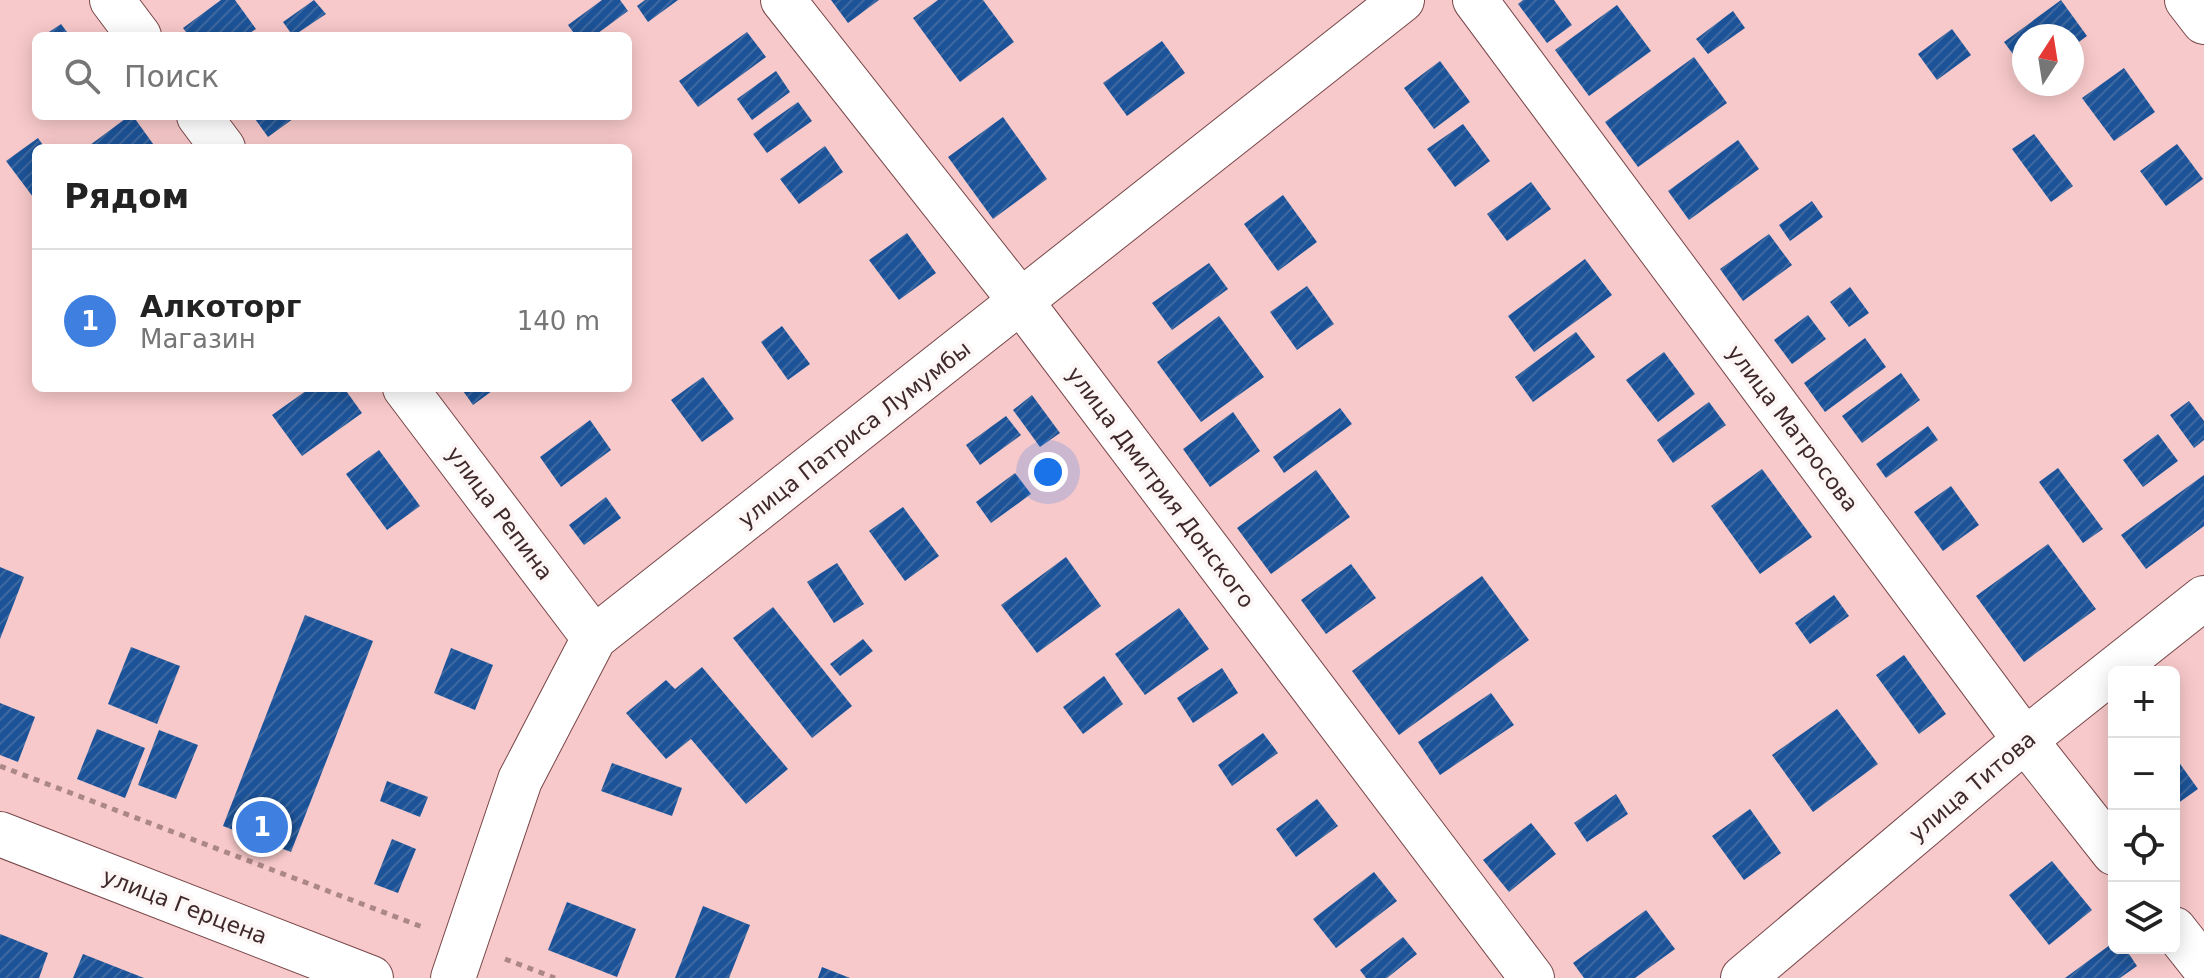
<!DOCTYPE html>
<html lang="ru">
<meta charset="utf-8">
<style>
:root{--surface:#fff;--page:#f2f2f2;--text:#222;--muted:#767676;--line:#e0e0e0;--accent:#db2777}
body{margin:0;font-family:"DejaVu Sans",sans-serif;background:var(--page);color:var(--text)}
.controls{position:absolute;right:24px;bottom:24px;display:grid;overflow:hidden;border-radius:12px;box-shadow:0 4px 20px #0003}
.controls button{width:72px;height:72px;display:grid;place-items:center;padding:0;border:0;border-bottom:2px solid var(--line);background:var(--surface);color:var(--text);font:40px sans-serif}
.compass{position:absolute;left:2012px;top:24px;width:72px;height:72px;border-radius:50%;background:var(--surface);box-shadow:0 4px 20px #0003;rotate:12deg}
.you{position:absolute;left:1048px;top:472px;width:28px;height:28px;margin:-20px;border:6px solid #fff;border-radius:50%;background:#1a73e8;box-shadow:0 0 0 12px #1a73e833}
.badge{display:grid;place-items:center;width:52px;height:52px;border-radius:50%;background:var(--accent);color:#fff;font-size:26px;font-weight:700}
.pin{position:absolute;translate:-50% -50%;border:4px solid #fff;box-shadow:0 2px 8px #0006}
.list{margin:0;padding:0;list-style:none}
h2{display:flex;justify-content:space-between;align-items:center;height:104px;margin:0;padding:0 32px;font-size:34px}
h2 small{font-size:26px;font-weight:400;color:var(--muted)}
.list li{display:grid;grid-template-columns:52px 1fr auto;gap:24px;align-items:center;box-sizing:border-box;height:144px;padding:0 32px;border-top:2px solid var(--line)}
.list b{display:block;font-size:30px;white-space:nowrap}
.list p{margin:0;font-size:26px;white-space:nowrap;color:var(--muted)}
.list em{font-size:26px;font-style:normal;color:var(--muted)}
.icon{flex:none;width:44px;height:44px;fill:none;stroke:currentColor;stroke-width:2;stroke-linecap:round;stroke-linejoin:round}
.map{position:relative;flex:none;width:2204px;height:978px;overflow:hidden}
.search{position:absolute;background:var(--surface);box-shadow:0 4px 20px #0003;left:32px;top:32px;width:600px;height:88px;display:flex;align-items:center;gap:20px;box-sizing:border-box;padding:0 28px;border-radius:12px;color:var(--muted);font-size:30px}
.panel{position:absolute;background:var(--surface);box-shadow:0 4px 20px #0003;left:32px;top:144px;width:600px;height:248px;border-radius:12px}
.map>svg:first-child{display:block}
.building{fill:url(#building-hatch)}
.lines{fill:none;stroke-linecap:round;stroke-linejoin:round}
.street-casing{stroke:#78474a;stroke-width:46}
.path{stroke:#ac8788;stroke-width:5;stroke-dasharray:6 6;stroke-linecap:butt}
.street{stroke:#fff;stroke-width:44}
.labels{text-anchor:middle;stroke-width:8;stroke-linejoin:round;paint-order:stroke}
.street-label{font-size:22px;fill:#3f292a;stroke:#fcf6f6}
</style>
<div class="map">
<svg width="2204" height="978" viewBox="0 0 2204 978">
<defs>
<pattern id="building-hatch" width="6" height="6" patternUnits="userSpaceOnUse" patternTransform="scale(2)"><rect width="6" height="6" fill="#1c5398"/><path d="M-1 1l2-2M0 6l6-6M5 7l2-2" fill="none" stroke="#3e69a0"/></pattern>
</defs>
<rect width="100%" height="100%" fill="#f8c9ca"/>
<g class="building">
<polygon points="221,0 235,0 256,29 245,36 189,36 183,28"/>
<polygon points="314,0 326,14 293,36 283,22"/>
<polygon points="602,0 620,0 628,11 594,36 576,36 568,25"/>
<polygon points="645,0 678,0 648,22 637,6"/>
<polygon points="831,0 879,0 848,23"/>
<polygon points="938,0 983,0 1014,42 960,82 913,18"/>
<polygon points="1523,0 1554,0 1572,25 1547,43 1518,4"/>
<polygon points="2061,0 2087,36 2072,47 2072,36 2024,36 2024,69 2004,42"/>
<polygon points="1617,5 1651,51 1589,96 1555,50"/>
<polygon points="1733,11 1745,28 1708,54 1696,39"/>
<polygon points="61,24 70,36 43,36"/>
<polygon points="1952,29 1971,55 1937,80 1918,54"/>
<polygon points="747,32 766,57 698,107 679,81"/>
<polygon points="1162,41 1185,73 1127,116 1103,83"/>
<polygon points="1694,57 1727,103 1638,167 1605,122"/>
<polygon points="1440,61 1470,102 1434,129 1404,88"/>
<polygon points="2124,68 2155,112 2114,141 2082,98"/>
<polygon points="776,71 790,92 752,120 737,99"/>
<polygon points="798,102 812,121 767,153 753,134"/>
<polygon points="129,116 133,116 156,148 86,148"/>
<polygon points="253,116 297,116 268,137"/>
<polygon points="1003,117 1047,179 993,219 948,157"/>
<polygon points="1463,124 1490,161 1455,187 1427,149"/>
<polygon points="2034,134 2073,186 2051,202 2012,149"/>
<polygon points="38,138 45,148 36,148 36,201 6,161"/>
<polygon points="1738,140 1759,169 1689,220 1668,191"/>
<polygon points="2177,144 2203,179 2166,206 2140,171"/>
<polygon points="825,146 843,172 799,204 780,179"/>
<polygon points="1531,182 1551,209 1507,241 1487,214"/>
<polygon points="1283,195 1317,242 1278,271 1244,224"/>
<polygon points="1812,201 1823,217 1790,241 1779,225"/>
<polygon points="907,233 936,273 899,300 869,260"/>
<polygon points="1769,234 1792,265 1743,301 1720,269"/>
<polygon points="1585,259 1612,295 1534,352 1508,316"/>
<polygon points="1209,263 1228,289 1172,330 1152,303"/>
<polygon points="1307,286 1334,324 1297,350 1270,312"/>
<polygon points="1850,287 1869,313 1849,327 1830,302"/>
<polygon points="1808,315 1826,339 1792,364 1774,340"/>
<polygon points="1219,316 1264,377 1201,422 1157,362"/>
<polygon points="782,326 810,364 788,380 761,342"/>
<polygon points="1576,332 1595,357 1533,402 1515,377"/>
<polygon points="1865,338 1886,367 1825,412 1804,383"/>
<polygon points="1664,352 1695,394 1658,422 1626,380"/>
<polygon points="1901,373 1920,400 1862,443 1842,416"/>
<polygon points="703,377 734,419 702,442 671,400"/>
<polygon points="310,388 344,388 362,413 302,456 272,415"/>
<polygon points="461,388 496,388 473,405"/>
<polygon points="1032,395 1060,433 1040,447 1013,410"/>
<polygon points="2189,401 2204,421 2204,440 2194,448 2170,415"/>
<polygon points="1709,402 1726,425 1673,463 1657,440"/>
<polygon points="1340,408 1352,424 1284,473 1273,457"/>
<polygon points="1233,412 1260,451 1210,487 1183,449"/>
<polygon points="1006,416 1021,435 980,465 966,445"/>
<polygon points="590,420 611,450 561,487 540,457"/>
<polygon points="1928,426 1938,440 1886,478 1876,464"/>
<polygon points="2158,434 2178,461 2143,487 2123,460"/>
<polygon points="379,450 420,506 387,530 346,474"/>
<polygon points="2058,468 2103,529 2083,543 2039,482"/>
<polygon points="1762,469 1812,537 1760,574 1711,506"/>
<polygon points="1316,470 1350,517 1271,574 1237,528"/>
<polygon points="1015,473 1031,494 991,523 976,502"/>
<polygon points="2204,475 2204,526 2146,569 2121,535"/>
<polygon points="1951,486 1979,525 1943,551 1914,512"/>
<polygon points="606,497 621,518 584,545 569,525"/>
<polygon points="903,507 939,556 905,581 869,531"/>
<polygon points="2048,544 2096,609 2024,662 1976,596"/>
<polygon points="1066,557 1101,606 1037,653 1001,605"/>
<polygon points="837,563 864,604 834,623 807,582"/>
<polygon points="1351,564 1376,598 1326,634 1301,600"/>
<polygon points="0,567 24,577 0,639"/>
<polygon points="1482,576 1529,640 1399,735 1352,671"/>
<polygon points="1834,595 1849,616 1810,644 1795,623"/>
<polygon points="773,607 852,706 812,738 733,638"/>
<polygon points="1179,608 1209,649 1145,695 1115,654"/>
<polygon points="305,615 373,641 291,852 223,826"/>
<polygon points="863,639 873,651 840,676 830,664"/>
<polygon points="131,647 180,666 157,724 108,704"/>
<polygon points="451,648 493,665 475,710 434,693"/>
<polygon points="1904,655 1946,714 1919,734 1876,675"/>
<polygon points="702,667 788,769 746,804 691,739 666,759 626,713 666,680 675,689"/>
<polygon points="1222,668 1238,693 1193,723 1177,698"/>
<polygon points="1104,676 1123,704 1083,734 1063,707"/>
<polygon points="1491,693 1514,725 1440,775 1418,742"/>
<polygon points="0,703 35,717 18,762 0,755"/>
<polygon points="1837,709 1878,764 1813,812 1772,755"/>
<polygon points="97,729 145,748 125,798 77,779"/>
<polygon points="159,730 198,745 176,799 138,785"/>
<polygon points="1263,733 1278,753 1232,786 1218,765"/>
<polygon points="2178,761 2198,789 2174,806 2174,764"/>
<polygon points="612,763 682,788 672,816 601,791"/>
<polygon points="387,781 428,797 420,817 380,801"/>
<polygon points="1616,794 1628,814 1587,842 1574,823"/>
<polygon points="1317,799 1338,826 1296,857 1276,829"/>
<polygon points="1750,809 1781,853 1744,880 1712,836"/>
<polygon points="1531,823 1556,854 1509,892 1483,860"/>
<polygon points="392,839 416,849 398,893 374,884"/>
<polygon points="2052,861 2092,910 2049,945 2009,895"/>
<polygon points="1374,872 1397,901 1336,948 1313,919"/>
<polygon points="567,902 636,929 617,977 548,950"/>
<polygon points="703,906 750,925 729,978 675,978"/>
<polygon points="1646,910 1675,949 1635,978 1584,978 1573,963"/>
<polygon points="0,934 48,953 39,978 0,978"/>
<polygon points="1403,937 1417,954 1387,978 1366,978 1360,970"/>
<polygon points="2114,942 2114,948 2125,948 2137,966 2120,978 2065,978"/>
<polygon points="83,954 144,978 73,978"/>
<polygon points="822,967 850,978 818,978"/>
</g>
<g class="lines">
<defs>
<g id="street">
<polyline points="112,0 139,36"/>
<polyline points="783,0 1022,303 1532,978"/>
<polyline points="1475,0 2025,740 2114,853"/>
<polyline points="2187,0 2204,22"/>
<polyline points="199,116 223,148"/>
<polyline points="405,388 594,638"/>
<polyline points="0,834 371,978"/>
<polyline points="2174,929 2204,967"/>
<polyline points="453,978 520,780 594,638 1402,0"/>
<polyline points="1743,978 2025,740 2204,598"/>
</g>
</defs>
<use href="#street" class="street-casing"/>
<g class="path">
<polyline points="0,766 425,928"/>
<polyline points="505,959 555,978"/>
</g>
<use href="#street" class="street"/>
</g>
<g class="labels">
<g class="street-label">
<text transform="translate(1793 428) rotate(53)" y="8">улица Матросова</text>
<text transform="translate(854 434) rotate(-38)" y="8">улица Патриса Лумумбы</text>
<text transform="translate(1161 487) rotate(53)" y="8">улица Дмитрия Донского</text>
<text transform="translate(500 513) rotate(53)" y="8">улица Репина</text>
<text transform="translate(1972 786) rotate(-40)" y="8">улица Титова</text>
<text transform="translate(185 906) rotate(21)" y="8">улица Герцена</text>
</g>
</g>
</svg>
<div class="controls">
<button>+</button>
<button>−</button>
<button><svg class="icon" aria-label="locate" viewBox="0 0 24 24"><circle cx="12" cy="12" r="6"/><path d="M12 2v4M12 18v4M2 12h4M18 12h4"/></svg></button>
<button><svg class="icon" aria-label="layers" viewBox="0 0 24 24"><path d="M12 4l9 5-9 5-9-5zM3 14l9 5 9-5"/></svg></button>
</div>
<svg class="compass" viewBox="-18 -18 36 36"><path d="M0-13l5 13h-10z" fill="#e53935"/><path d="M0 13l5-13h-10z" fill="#767676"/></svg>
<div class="you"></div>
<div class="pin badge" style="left:262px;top:827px;background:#3f7fe0">1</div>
<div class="search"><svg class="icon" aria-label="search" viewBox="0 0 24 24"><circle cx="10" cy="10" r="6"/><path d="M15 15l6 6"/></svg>Поиск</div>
<section class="panel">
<h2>Рядом<small></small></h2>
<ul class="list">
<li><span class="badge" style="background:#3f7fe0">1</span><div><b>Алкоторг</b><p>Магазин</p></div><em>140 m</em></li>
</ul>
</section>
</div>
